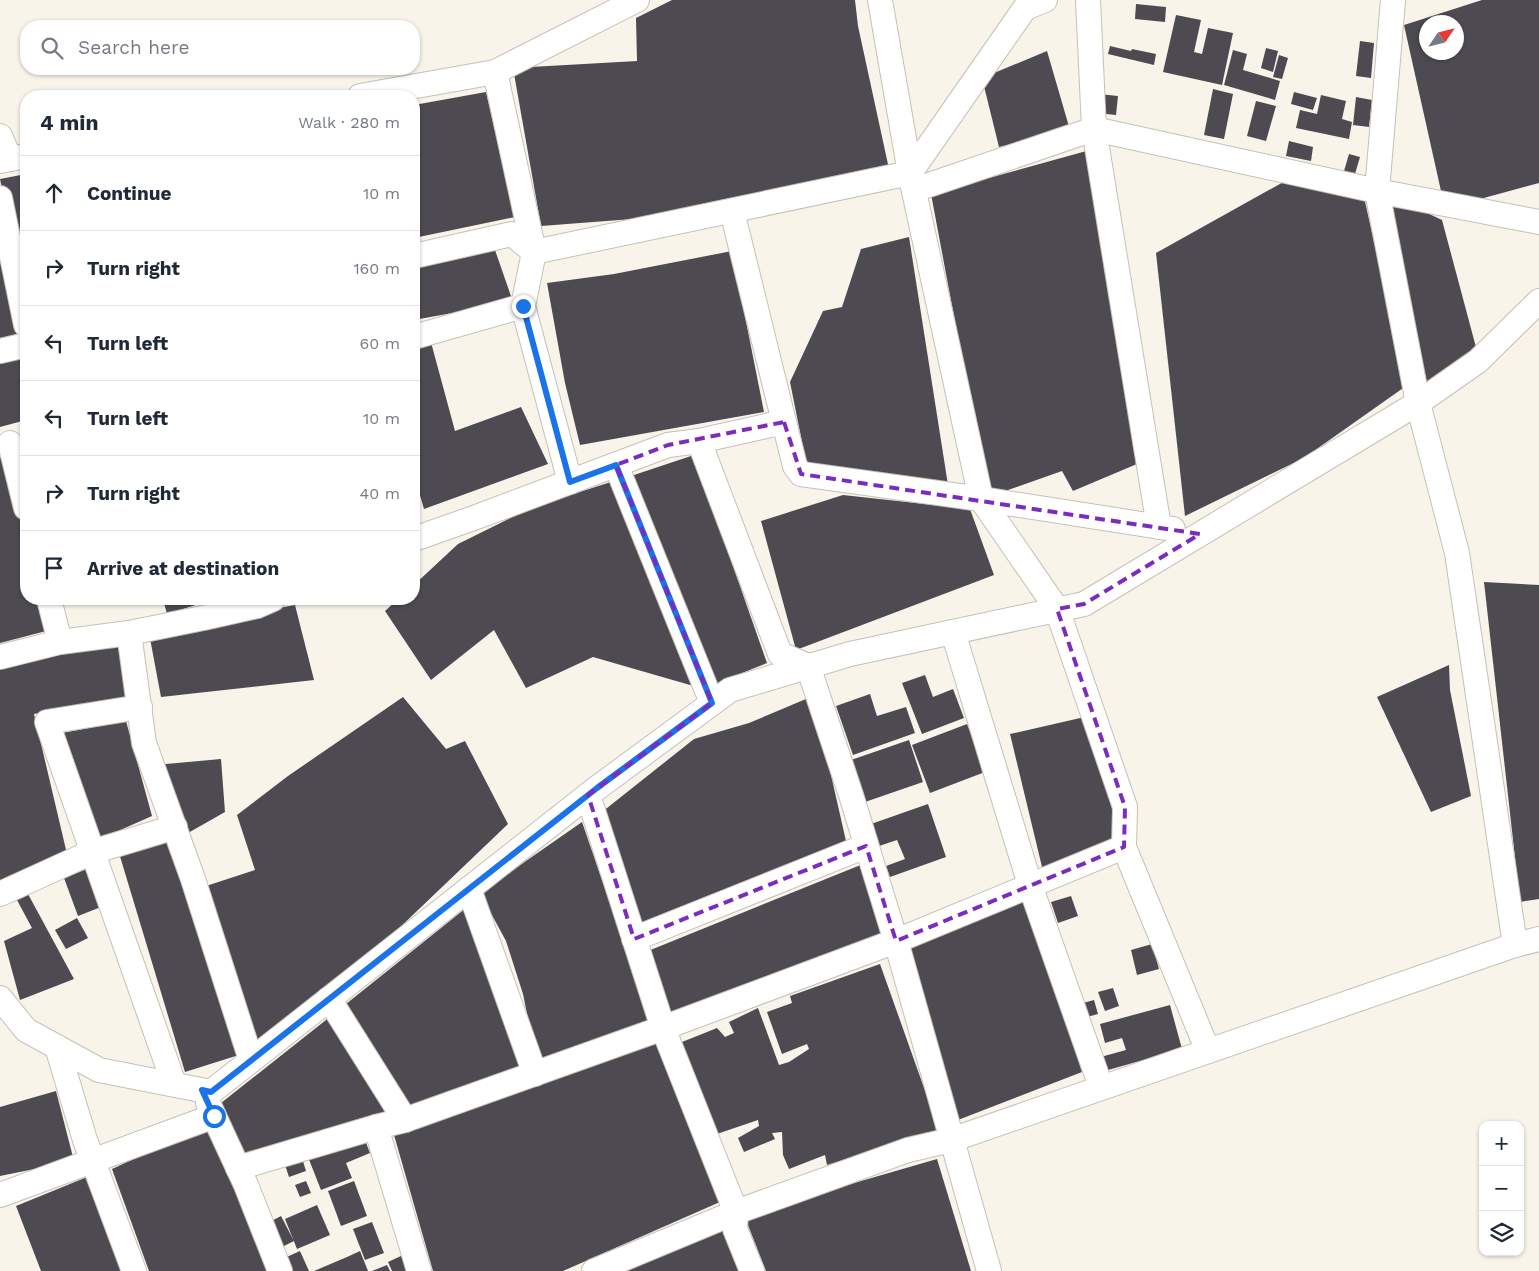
<!DOCTYPE html>
<meta charset="utf-8">
<style>
:root{--surface:#fff;--page:#f2f2f3;--text:#1f2937;--muted:#747a83;--line:#e0e1e3}
body{margin:0;font-family:"Work Sans",sans-serif;background:var(--page);color:var(--text)}
.controls{position:absolute;right:15px;bottom:15px;display:grid;overflow:hidden;border-radius:10px;box-shadow:0 1px 4px #0004}
.controls button{width:45px;height:45px;display:grid;place-items:center;padding:0;border:0;border-bottom:1px solid var(--line);background:var(--surface);color:var(--text);font:25px sans-serif}
.compass{position:absolute;left:1419px;top:15px;width:45px;height:45px;border-radius:50%;background:var(--surface);box-shadow:0 1px 4px #0004;rotate:55deg}
.stop{position:absolute;width:15px;height:15px;margin:-11px;border:4px solid #1a73e8;border-radius:50%;background:#fff}
.stop.end{background:#1a73e8;border-color:#fff;box-shadow:0 1px 5px #0008}
.list{margin:0;padding:0;list-style:none}
h2{display:flex;justify-content:space-between;align-items:center;height:65px;margin:0;padding:0 20px;font-size:21px}
h2 small{font-size:16px;font-weight:400;color:var(--muted)}
.list li{display:grid;grid-template-columns:32px 1fr auto;gap:15px;align-items:center;box-sizing:border-box;height:75px;padding:0 20px;border-top:1px solid var(--line)}
.list b{display:block;font-size:19px;white-space:nowrap}
.list em{font-size:16px;font-style:normal;color:var(--muted)}
.icon{flex:none;width:28px;height:28px;fill:none;stroke:currentColor;stroke-width:2;stroke-linecap:round;stroke-linejoin:round}
.map{position:relative;flex:none;width:1539px;height:1271px;overflow:hidden}
.search{position:absolute;background:var(--surface);box-shadow:0 1px 4px #0004;left:20px;top:20px;width:400px;height:55px;display:flex;align-items:center;gap:12px;box-sizing:border-box;padding:0 18px;border-radius:20px;color:var(--muted);font-size:19px}
.panel{position:absolute;background:var(--surface);box-shadow:0 1px 4px #0004;left:20px;top:90px;width:400px;height:515px;border-radius:20px}
.map>svg:first-child{display:block}
.building{fill:#4d4a52;fill-rule:evenodd}
.lines{fill:none;stroke-linecap:round;stroke-linejoin:round}
.minor-casing{stroke:#c5c1b7;stroke-width:26}
.minor{stroke:#fff;stroke-width:24}
.route{stroke:#1a73e8;stroke-width:6}
.marked{fill:none;stroke:#7b2cbf;stroke-width:4;stroke-dasharray:10 6;stroke-linejoin:round}
</style>
<div class="map">
<svg width="1539" height="1271" viewBox="0 0 1539 1271">
<rect width="100%" height="100%" fill="#f8f4ea"/>
<g class="building">
<polygon points="672,0 855,0 858,26 889,169 659,217 541,226 513,68 637,61 636,18"/>
<path d="M 1482,0 L 1539,0 L 1539,183 L 1480,199 L 1441,191 L 1404,25 ZM 1426,22 L 1456,22 L 1456,52 L 1426,52 Z"/>
<polygon points="1136,4 1166,7 1165,22 1135,19"/>
<polygon points="1176,15 1201,20 1194,52 1202,54 1208,28 1233,33 1222,85 1163,72"/>
<polygon points="1360,41 1374,43 1371,78 1356,76"/>
<polygon points="1110,46 1131,51 1132,49 1156,54 1154,65 1108,54"/>
<polygon points="1266,48 1278,51 1273,72 1261,68"/>
<polygon points="1233,50 1247,54 1243,70 1280,81 1275,100 1224,85"/>
<polygon points="1047,51 1070,130 999,147 982,78"/>
<polygon points="1279,55 1288,58 1282,79 1273,77"/>
<polygon points="1213,89 1233,94 1224,139 1204,135"/>
<polygon points="486,92 515,217 414,238 414,105"/>
<polygon points="1294,92 1317,98 1313,110 1291,104"/>
<polygon points="1099,94 1118,96 1116,115 1097,113"/>
<polygon points="1321,95 1346,101 1342,119 1352,122 1349,139 1296,128 1300,110 1317,114"/>
<polygon points="1356,97 1372,100 1369,127 1353,125"/>
<polygon points="1256,101 1276,106 1266,141 1247,136"/>
<polygon points="1289,141 1313,147 1311,161 1286,156"/>
<polygon points="1090,150 1144,461 1073,491 1062,471 988,497 931,194"/>
<polygon points="1349,154 1360,157 1355,174 1344,171"/>
<polygon points="26,174 26,302 25,302 0,179"/>
<polygon points="1296,175 1364,197 1406,386 1304,458 1185,516 1156,253"/>
<polygon points="1391,196 1442,220 1477,351 1423,386"/>
<polygon points="909,237 948,485 807,467 790,382 823,311 842,307 861,249"/>
<polygon points="495,250 513,302 414,320 414,266"/>
<polygon points="732,251 764,412 580,445 565,383 547,283 614,274"/>
<polygon points="0,255 18,334 0,338"/>
<polygon points="429,335 455,431 521,407 548,464 424,509 414,475 414,339"/>
<polygon points="26,356 26,420 0,427 0,362"/>
<polygon points="694,455 767,663 715,684 631,476"/>
<polygon points="8,456 26,532 26,599 42,599 50,630 0,643 0,458"/>
<polygon points="617,480 697,687 593,657 526,688 494,630 431,680 385,611 398,599 414,599 414,585 458,544 533,507"/>
<polygon points="843,495 970,509 994,575 796,650 761,521"/>
<polygon points="1484,582 1539,585 1539,899 1520,902"/>
<polygon points="163,599 215,599 167,614"/>
<polygon points="295,605 314,680 161,697 149,633"/>
<polygon points="125,637 136,703 66,708 34,714 67,854 0,881 0,669"/>
<polygon points="1449,665 1450,690 1471,796 1431,812 1377,697"/>
<polygon points="925,675 933,697 953,689 964,718 922,734 902,683"/>
<polygon points="870,694 877,716 906,707 915,733 853,755 836,706"/>
<polygon points="813,696 846,841 642,922 602,812 694,739 749,723"/>
<polygon points="403,697 446,749 465,741 508,824 327,997 256,1046 200,888 255,870 237,815 288,776"/>
<polygon points="1089,716 1120,841 1043,871 1010,734"/>
<polygon points="126,721 152,816 100,839 62,733"/>
<polygon points="967,724 985,772 930,793 912,745"/>
<polygon points="909,740 923,782 865,802 851,760"/>
<polygon points="221,759 225,812 188,833 155,765"/>
<polygon points="928,804 946,857 890,877 886,866 905,859 897,840 879,846 871,824"/>
<polygon points="582,822 651,1022 538,1068 523,994 506,941 480,893"/>
<polygon points="171,838 242,1054 185,1072 119,853"/>
<polygon points="863,864 886,935 673,1017 648,951"/>
<polygon points="87,869 101,907 78,916 64,878"/>
<polygon points="1026,892 1082,1072 958,1120 910,946"/>
<polygon points="28,894 74,979 20,1000 4,941 32,928 17,900"/>
<polygon points="1071,896 1078,916 1058,923 1051,902"/>
<polygon points="471,904 528,1069 409,1112 346,1004"/>
<polygon points="77,918 88,938 66,949 55,930"/>
<polygon points="1152,944 1159,969 1137,975 1131,950"/>
<polygon points="880,964 939,1130 827,1165 825,1155 789,1169 783,1155 782,1132 772,1133 775,1139 744,1152 738,1138 759,1126 758,1120 711,1136 677,1044 717,1028 725,1037 734,1033 729,1022 758,1008 779,1065 789,1062 809,1049 807,1044 782,1054 767,1012 792,1003 790,996"/>
<polygon points="1113,988 1119,1006 1105,1011 1098,992"/>
<polygon points="1094,1000 1098,1014 1087,1017 1083,1003"/>
<polygon points="1170,1005 1182,1049 1101,1072 1097,1058 1126,1050 1122,1038 1105,1043 1100,1024"/>
<polygon points="331,1016 391,1114 239,1160 216,1107"/>
<polygon points="657,1041 729,1198 563,1271 433,1271 394,1135"/>
<polygon points="56,1091 74,1161 0,1176 0,1107"/>
<polygon points="210,1124 272,1271 149,1271 112,1169"/>
<polygon points="363,1135 370,1153 346,1163 352,1178 321,1190 308,1157"/>
<polygon points="302,1158 306,1171 289,1177 285,1165"/>
<polygon points="937,1159 971,1271 766,1271 744,1215"/>
<polygon points="92,1175 126,1271 41,1271 16,1206"/>
<polygon points="306,1181 311,1193 300,1197 295,1185"/>
<polygon points="354,1181 367,1216 341,1226 328,1191"/>
<polygon points="317,1205 330,1235 297,1249 285,1219"/>
<polygon points="281,1216 294,1241 276,1250 264,1225"/>
<polygon points="724,1219 745,1271 605,1271"/>
<polygon points="372,1222 384,1253 365,1260 353,1229"/>
<polygon points="300,1251 309,1271 285,1271 280,1260"/>
<polygon points="360,1251 368,1271 314,1271 347,1257"/>
<polygon points="401,1256 408,1271 392,1271 388,1262"/>
<polygon points="387,1265 390,1271 372,1271"/>
</g>
<g class="lines">
<defs>
<g id="minor">
<polyline points="495,72 637,0"/>
<polyline points="360,96 495,72 534,252 523,306 570,482"/>
<polyline points="0,136 10,159"/>
<polyline points="0,161 26,156"/>
<polyline points="914,190 1094,129 1088,0"/>
<polyline points="0,198 26,325"/>
<polyline points="732,211 784,422"/>
<polyline points="414,256 512,234 534,252 910,173 1025,8 1045,0"/>
<polyline points="414,337 523,306"/>
<polyline points="0,351 26,345"/>
<polyline points="699,441 780,654 808,666 851,795 896,941 989,1271"/>
<polyline points="10,443 26,508"/>
<polyline points="616,465 712,703"/>
<polyline points="1159,527 1094,129 1377,191 1539,222"/>
<polyline points="414,539 471,519 668,445 699,441 784,422 795,466 801,474 981,499 1173,529"/>
<polyline points="49,599 60,642"/>
<polyline points="953,632 1030,885 1101,1087"/>
<polyline points="129,633 144,743 193,879 251,1060"/>
<polyline points="0,657 60,642 129,633 208,617 257,606 273,599"/>
<polyline points="140,707 47,722 174,1084"/>
<polyline points="588,795 663,1028 736,1212 735,1229 752,1271"/>
<polyline points="1124,847 1208,1051"/>
<polyline points="469,889 535,1074"/>
<polyline points="0,894 92,852 175,827"/>
<polyline points="634,939 866,846"/>
<polyline points="1515,945 1539,939"/>
<polyline points="0,998 26,1030 99,1070 211,1092 597,788 730,690 850,654 1084,604 1418,403 1478,361 1539,301"/>
<polyline points="329,999 405,1120"/>
<polyline points="57,1047 85,1140 134,1271"/>
<polyline points="208,1103 246,1185 280,1271"/>
<polyline points="238,1168 376,1127"/>
<polyline points="0,1195 214,1116"/>
<polyline points="419,1271 376,1127 405,1120 663,1028 896,941 1124,847 1125,807 1057,609 981,499 910,173 880,0"/>
<polyline points="594,1271 736,1212 908,1150 951,1140 1515,945 1457,553 1418,403 1377,191 1393,0"/>
</g>
</defs>
<use href="#minor" class="minor-casing"/>
<use href="#minor" class="minor"/>
</g>
<g class="lines">
<polyline class="route" points="214,1116 202,1090 211,1092 597,788 712,703 616,465 570,482 523,306"/>
</g>
<path class="marked" d="M 784,422 L 801,474 L 1200,534 L 1084,604 L 1057,609 L 1125,807 L 1124,847 L 896,941 L 866,846 L 634,939 L 588,795 L 712,703 L 616,465 L 668,445 Z"/>
</svg>
<div class="controls">
<button>+</button>
<button>−</button>
<button><svg class="icon" aria-label="layers" viewBox="0 0 24 24"><path d="M12 4l9 5-9 5-9-5zM3 14l9 5 9-5"/></svg></button>
</div>
<svg class="compass" viewBox="-18 -18 36 36"><path d="M0-13l5 13h-10z" fill="#e53935"/><path d="M0 13l5-13h-10z" fill="#747a83"/></svg>
<div class="stop" style="left:214px;top:1116px"></div>
<div class="stop end" style="left:523px;top:306px"></div>
<div class="search"><svg class="icon" aria-label="search" viewBox="0 0 24 24"><circle cx="10" cy="10" r="6"/><path d="M15 15l6 6"/></svg>Search here</div>
<section class="panel">
<h2>4 min<small>Walk · 280 m</small></h2>
<ul class="list">
<li><svg class="icon" aria-label="ahead" viewBox="0 0 24 24"><path d="M12 20V5M6 11l6-6 6 6"/></svg><div><b>Continue</b></div><em>10 m</em></li>
<li><svg class="icon" aria-label="right" viewBox="0 0 24 24"><path d="M7 20v-9h11M14 6l5 5-5 5"/></svg><div><b>Turn right</b></div><em>160 m</em></li>
<li><svg class="icon" aria-label="left" viewBox="0 0 24 24"><path d="M17 20v-9H6M10 6l-5 5 5 5"/></svg><div><b>Turn left</b></div><em>60 m</em></li>
<li><svg class="icon" aria-label="left" viewBox="0 0 24 24"><path d="M17 20v-9H6M10 6l-5 5 5 5"/></svg><div><b>Turn left</b></div><em>10 m</em></li>
<li><svg class="icon" aria-label="right" viewBox="0 0 24 24"><path d="M7 20v-9h11M14 6l5 5-5 5"/></svg><div><b>Turn right</b></div><em>40 m</em></li>
<li><svg class="icon" aria-label="arrive" viewBox="0 0 24 24"><path d="M6 21V4h12l-3 4 3 4H6"/></svg><div><b>Arrive at destination</b></div></li>
</ul>
</section>
</div>
